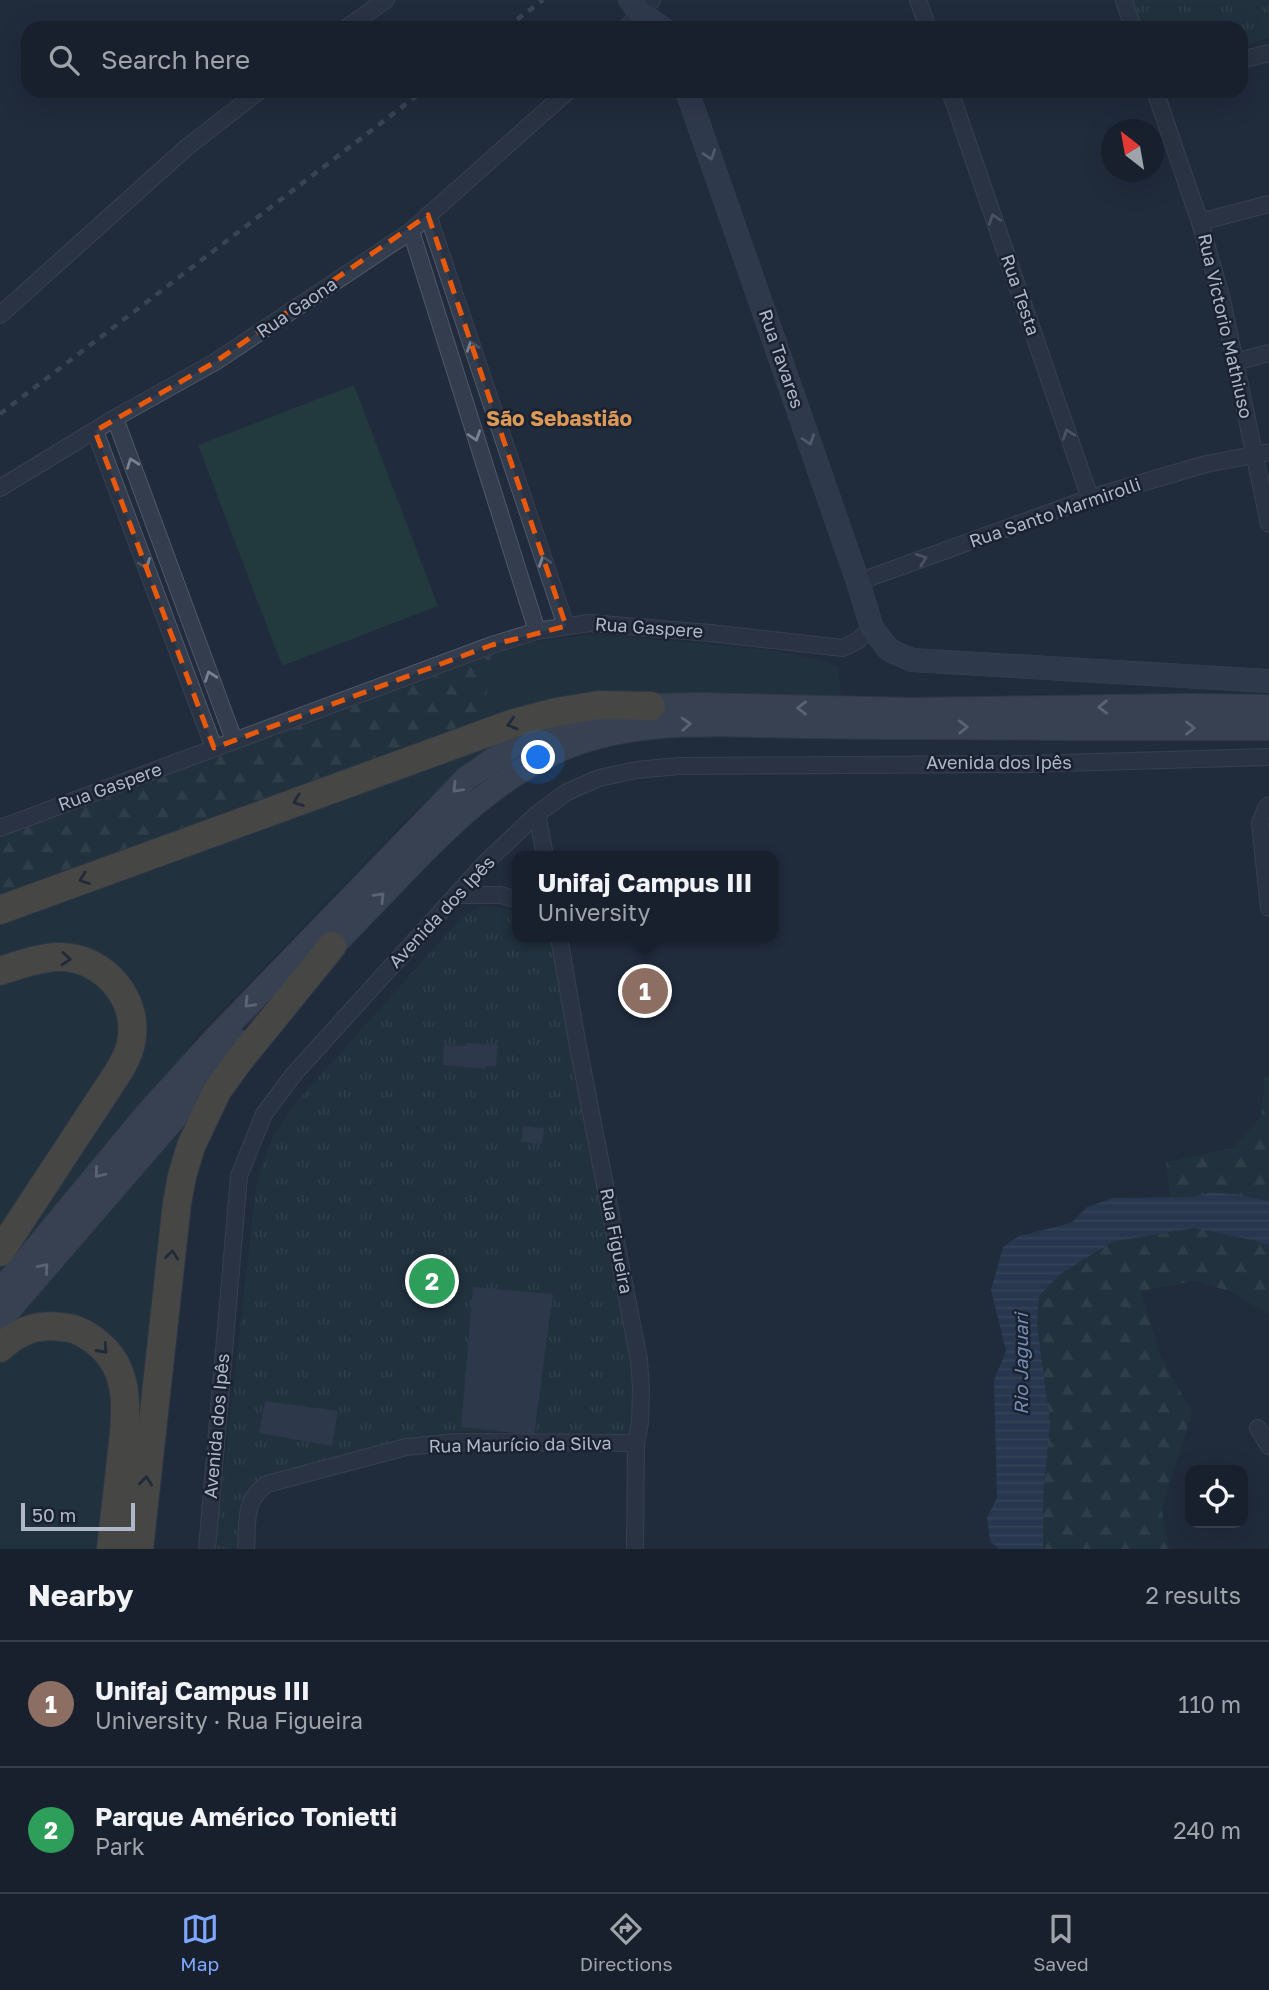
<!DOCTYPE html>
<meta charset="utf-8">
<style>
:root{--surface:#18202e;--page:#252d3a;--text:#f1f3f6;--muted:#9fa3aa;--line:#363e4a;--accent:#7ea8ff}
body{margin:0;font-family:"Golos Text",sans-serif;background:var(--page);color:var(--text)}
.controls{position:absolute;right:21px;bottom:21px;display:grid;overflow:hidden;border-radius:14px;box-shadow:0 7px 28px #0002}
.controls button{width:63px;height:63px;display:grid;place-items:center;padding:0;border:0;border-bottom:2px solid var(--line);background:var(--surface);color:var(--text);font:35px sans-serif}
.compass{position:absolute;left:1101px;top:119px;width:63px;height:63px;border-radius:50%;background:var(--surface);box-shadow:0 7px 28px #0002;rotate:329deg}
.scale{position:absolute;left:21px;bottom:18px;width:114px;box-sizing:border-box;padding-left:7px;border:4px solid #afb8c8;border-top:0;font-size:19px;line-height:24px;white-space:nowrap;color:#afb8c8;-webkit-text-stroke:5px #1a2231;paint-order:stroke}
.you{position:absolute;left:539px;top:758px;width:24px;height:24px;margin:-18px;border:5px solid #fff;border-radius:50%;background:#1a73e8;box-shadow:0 0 0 10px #1a73e833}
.badge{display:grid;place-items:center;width:46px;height:46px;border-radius:50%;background:var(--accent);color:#fff;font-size:23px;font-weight:700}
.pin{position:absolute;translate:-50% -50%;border:4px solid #fff;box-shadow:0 2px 7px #0006}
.popup{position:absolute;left:512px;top:851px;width:266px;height:91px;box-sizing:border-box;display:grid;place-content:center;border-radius:14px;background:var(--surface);filter:drop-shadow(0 2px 5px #0005);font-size:23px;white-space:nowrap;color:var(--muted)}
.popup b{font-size:26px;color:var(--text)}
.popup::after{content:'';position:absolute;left:50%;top:100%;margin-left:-14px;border:14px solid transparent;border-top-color:var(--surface)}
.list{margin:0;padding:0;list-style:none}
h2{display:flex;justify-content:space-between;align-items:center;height:91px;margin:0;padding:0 28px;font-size:30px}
h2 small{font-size:23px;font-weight:400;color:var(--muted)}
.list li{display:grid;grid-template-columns:46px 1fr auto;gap:21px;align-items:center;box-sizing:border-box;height:126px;padding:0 28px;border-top:2px solid var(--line)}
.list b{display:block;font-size:26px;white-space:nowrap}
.list p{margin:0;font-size:23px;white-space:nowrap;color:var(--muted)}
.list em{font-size:23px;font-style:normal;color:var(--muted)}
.icon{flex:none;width:38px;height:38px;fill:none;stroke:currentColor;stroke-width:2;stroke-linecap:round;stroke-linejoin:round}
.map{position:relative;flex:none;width:1269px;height:1549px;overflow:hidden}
.search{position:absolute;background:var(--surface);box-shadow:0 7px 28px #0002;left:21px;right:21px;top:21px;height:77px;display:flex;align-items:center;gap:18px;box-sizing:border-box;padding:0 24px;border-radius:21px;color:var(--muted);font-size:26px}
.sheet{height:343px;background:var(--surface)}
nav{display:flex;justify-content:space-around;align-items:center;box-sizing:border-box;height:98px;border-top:2px solid var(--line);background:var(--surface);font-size:19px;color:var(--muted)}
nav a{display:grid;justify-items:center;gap:4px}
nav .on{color:var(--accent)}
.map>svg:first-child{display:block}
.grass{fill:#22393e}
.forest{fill:url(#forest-firs)}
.park{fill:url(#park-tufts)}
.water{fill:url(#water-rules)}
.building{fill:#3c475d}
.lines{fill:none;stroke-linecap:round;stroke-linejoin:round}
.street-casing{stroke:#4f5867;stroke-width:18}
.secondary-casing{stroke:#4f5867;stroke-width:24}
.primary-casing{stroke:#3e4655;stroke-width:26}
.highway-casing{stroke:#3c4554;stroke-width:30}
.street{stroke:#343d4d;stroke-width:16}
.secondary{stroke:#424b60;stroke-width:23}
.primary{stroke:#525c6d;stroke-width:24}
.highway{stroke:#736851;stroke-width:28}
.rail{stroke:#566074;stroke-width:4.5;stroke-dasharray:7 7;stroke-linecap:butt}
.oneway{stroke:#8992a4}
.oneway2{stroke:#788191}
.oneway3{stroke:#9ca6b6}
.oneway4{stroke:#232934}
.marked{fill:none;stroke:#e8590c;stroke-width:5;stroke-dasharray:14 9;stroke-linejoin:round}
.labels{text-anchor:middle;stroke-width:5;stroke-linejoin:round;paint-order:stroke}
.street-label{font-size:18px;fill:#afb8c8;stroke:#1a2231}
.water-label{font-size:19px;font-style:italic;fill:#748cb3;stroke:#1a2231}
.quarter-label{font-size:21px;font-weight:bold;fill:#dd9956;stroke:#1a2231}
</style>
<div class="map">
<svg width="1269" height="1549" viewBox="0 0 1269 1549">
<defs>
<pattern id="forest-firs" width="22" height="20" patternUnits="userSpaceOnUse" patternTransform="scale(1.75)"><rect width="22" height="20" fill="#22393e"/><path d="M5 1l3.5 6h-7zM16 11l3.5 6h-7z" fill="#405458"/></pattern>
<pattern id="park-tufts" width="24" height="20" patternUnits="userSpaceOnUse" patternTransform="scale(1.75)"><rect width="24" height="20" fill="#22393e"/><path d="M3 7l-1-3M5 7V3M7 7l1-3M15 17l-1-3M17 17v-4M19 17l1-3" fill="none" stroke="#405458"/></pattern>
<pattern id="water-rules" width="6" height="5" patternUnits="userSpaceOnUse" patternTransform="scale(1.75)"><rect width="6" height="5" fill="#324566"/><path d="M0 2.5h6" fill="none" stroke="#4d5e7a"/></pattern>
</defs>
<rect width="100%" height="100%" fill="#202b3d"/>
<g class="grass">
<polygon points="354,385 438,606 282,666 198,445"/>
<path d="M 585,635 C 625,636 664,640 704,644 C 750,648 794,651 838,666 L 841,696 L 484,721 L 491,655 L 525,643 Z"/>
<polygon points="489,747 458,771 417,809 195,1038 179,1063 0,1274 0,1265 132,1068 125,978 0,961 0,918"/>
<polygon points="67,967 96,978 116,1007 120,1039 114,1055 0,1226 0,985 48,970"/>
<polygon points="197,1112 130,1549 120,1549 126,1361 16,1321"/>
<polygon points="54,1333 100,1355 113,1400 111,1433 98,1549 0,1549 0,1357"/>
</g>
<g class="forest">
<polygon points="491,655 484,721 0,900 0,838"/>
<polygon points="1269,1075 1269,1201 1241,1195 1212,1192 1193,1197 1170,1198 1166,1162 1232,1148 1261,1117 1265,1077"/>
<polygon points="1194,1228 1256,1241 1269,1246 1269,1314 1229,1291 1195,1281 1141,1291 1160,1355 1192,1412 1162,1510 1169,1549 1043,1549 1037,1326 1039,1296 1059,1275 1111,1242"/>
</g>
<g class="park">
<polygon points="1132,0 1269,0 1269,38 1241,47 1241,28 1142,28"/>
<polygon points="482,906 509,909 517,914 517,937 547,937 552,942 638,1375 632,1429 618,1435 463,1431 409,1437 276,1481 254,1484 245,1513 241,1549 215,1549 256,1187 265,1156 274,1134 297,1101 463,916"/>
</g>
<polygon class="water" points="1212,1192 1241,1195 1269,1201 1269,1246 1256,1241 1194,1228 1112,1242 1059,1275 1039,1296 1037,1326 1050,1422 1043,1499 1043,1549 999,1549 990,1541 987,1517 997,1498 994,1380 1006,1351 991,1290 1003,1247 1019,1236 1071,1223 1087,1207 1113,1198 1193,1197"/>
<g class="building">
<polygon points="466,1043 498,1045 496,1066 486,1066 486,1069 443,1065 444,1045 466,1046"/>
<polygon points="523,1126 544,1128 542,1144 521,1142"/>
<polygon points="473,1287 553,1294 534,1435 461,1427"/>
<polygon points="265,1401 338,1411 332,1446 259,1433"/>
</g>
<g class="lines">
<defs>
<g id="street">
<polyline points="918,0 928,28"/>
<polyline points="1124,0 1133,28"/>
<polyline points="346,28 386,0"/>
<polyline points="626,28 652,0"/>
<polyline points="1241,60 1269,53"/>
<polyline points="950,91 1090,498"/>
<polyline points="1155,91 1200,222 1222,300 1269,524"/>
<polyline points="428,215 566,626"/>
<polyline points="1200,222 1269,204"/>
<polyline points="411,231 537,631"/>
<polyline points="0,315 186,148 259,91"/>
<polyline points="1235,362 1269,353"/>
<polyline points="115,418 234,740"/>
<polyline points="95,431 214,748"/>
<polyline points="0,488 115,418 215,362 411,231 568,91"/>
<polyline points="858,582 1090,498 1206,464 1269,452"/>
<polyline points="1269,805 1266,808 1260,823 1269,908"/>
<polyline points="537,814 545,856"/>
<polyline points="0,828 492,645 537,631 589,623 710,633 843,648 857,641 872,628"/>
<polyline points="456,895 501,895 517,900"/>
<polyline points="559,937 577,1041 639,1360 641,1389 640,1422 636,1443 635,1549"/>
<polyline points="1258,1428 1269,1446"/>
<polyline points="207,1549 239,1176 264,1114 294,1074 486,862 537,814 567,792 599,778 636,770 679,766 1027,764 1269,757"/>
<path d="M 246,1549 C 248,1521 243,1501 267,1484 L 406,1447 L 455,1442 L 636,1443"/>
</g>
<g id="secondary">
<polyline points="630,0 640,13 662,28"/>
<polyline points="687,91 858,582 872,628 889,650 912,660 1269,681"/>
</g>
<g id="primary">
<path d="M 318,961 C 345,933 372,905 399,877 C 445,829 490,784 550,754 C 616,722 690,723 762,725 C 811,726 861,727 910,727 C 1030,728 1149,728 1269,728"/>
<polyline points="0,1292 147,1114 215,1039 466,779 513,746 554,729 592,717 651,706 700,705 911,710 1190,706 1269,707"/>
<polyline points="0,1320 240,1042"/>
</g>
<g id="highway">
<polyline points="0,910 514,723 556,712 599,705 651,706"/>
<path d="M 0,971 C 19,965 37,958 57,957 C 103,955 143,1001 130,1047 C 128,1055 123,1064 119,1071 L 0,1252"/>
<path d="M 0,1348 C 22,1328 40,1323 69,1328 C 81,1330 92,1338 101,1346 C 136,1377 124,1428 120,1469 C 117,1495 114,1522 111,1549"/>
<polyline points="139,1549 177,1203 182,1176 191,1146 217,1091 241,1058 332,946"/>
</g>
</defs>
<use href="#street" class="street-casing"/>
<use href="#secondary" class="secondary-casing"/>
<use href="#primary" class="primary-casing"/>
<use href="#highway" class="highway-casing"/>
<use href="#street" class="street"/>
<use href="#secondary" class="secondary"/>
<use href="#primary" class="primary"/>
<use href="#highway" class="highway"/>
<g class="rail">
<polyline points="506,28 543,0"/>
<polyline points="0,414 423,91"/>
</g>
</g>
<defs><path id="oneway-chevron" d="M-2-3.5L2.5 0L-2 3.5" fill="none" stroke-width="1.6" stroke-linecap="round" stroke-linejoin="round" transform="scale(1.75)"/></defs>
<g class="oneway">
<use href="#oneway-chevron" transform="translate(710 155) rotate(71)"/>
<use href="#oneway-chevron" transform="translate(809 440) rotate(71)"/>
</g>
<g class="oneway2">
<use href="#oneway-chevron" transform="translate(994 219) rotate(-109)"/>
<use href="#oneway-chevron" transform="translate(472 346) rotate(-109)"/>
<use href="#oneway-chevron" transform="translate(1068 434) rotate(-109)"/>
<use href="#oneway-chevron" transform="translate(475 436) rotate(72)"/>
<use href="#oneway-chevron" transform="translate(132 463) rotate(-110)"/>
<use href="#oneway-chevron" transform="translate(922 559) rotate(-20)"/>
<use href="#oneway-chevron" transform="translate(544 561) rotate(-109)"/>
<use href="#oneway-chevron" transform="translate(145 564) rotate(69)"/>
<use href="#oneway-chevron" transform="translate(210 676) rotate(-110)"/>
</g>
<g class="oneway3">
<use href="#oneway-chevron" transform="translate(1103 707) rotate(179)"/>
<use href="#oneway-chevron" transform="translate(802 708) rotate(-179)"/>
<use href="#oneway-chevron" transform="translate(686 724) rotate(-3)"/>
<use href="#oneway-chevron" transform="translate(963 727)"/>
<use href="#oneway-chevron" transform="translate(1190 728)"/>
<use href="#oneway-chevron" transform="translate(457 788) rotate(134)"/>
<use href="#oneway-chevron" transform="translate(380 897) rotate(-46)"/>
<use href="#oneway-chevron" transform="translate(249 1003) rotate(134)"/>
<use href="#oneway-chevron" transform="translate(99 1173) rotate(130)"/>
<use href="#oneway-chevron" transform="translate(44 1268) rotate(-50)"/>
</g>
<g class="oneway4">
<use href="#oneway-chevron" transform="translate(512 724) rotate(163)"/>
<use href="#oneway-chevron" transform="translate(298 801) rotate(160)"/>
<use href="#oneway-chevron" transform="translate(84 879) rotate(160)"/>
<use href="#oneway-chevron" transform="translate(66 959) rotate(5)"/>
<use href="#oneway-chevron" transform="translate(172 1255) rotate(-84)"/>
<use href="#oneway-chevron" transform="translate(103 1349) rotate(48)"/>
<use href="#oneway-chevron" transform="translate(146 1481) rotate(-84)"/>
</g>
<path d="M0 0H1269V1549H0ZM 428,215 L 566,626 L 492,645 L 214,748 L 95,431 L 215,362 Z" fill="#202b3d" fill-opacity=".55" fill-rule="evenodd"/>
<path class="marked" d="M 428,215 L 566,626 L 492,645 L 214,748 L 95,431 L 215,362 Z"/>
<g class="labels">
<g class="street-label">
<text transform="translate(1020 295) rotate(71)" y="6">Rua Testa</text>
<text transform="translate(297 308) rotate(-34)" y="6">Rua Gaona</text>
<text transform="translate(1225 326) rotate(77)" y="6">Rua Victorio Mathiuso</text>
<text transform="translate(781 359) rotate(71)" y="6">Rua Tavares</text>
<text transform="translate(1055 513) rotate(-19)" y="6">Rua Santo Marmirolli</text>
<text transform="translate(649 628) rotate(4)" y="6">Rua Gaspere</text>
<text x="999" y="769">Avenida dos Ipês</text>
<text transform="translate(110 787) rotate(-20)" y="6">Rua Gaspere</text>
<text transform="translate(442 912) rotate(-47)" y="6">Avenida dos Ipês</text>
<text transform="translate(616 1241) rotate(79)" y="6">Rua Figueira</text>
<text transform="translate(217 1426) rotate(-85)" y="6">Avenida dos Ipês</text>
<text transform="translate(520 1445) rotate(-1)" y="6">Rua Maurício da Silva</text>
</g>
<g class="water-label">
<text transform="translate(1021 1364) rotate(-90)" y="7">Rio Jaguari</text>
</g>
<g class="quarter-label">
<text x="559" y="426">São Sebastião</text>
</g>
</g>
</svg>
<div class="controls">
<button><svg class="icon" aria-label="locate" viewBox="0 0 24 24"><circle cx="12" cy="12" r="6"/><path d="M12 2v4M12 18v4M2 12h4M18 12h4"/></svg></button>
</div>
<svg class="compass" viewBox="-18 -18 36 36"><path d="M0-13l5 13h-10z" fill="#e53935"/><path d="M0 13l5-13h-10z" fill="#9fa3aa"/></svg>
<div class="scale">50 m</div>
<div class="you"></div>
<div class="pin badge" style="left:645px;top:991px;background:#8d6e63">1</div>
<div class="popup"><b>Unifaj Campus III</b>University</div>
<div class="pin badge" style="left:432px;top:1281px;background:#2e9e5b">2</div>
<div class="search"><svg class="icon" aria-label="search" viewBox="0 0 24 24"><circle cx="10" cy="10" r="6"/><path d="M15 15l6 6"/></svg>Search here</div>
</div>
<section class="sheet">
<h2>Nearby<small>2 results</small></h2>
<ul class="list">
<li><span class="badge" style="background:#8d6e63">1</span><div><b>Unifaj Campus III</b><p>University · Rua Figueira</p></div><em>110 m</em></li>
<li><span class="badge" style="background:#2e9e5b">2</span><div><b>Parque Américo Tonietti</b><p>Park</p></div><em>240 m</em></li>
</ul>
</section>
<nav>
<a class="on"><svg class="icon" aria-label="map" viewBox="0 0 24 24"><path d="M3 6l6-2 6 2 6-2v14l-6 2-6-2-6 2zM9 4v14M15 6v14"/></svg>Map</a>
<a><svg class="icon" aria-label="directions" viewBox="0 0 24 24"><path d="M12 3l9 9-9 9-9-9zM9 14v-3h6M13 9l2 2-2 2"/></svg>Directions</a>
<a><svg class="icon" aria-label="saved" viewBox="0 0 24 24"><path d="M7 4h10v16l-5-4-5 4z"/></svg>Saved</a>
</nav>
